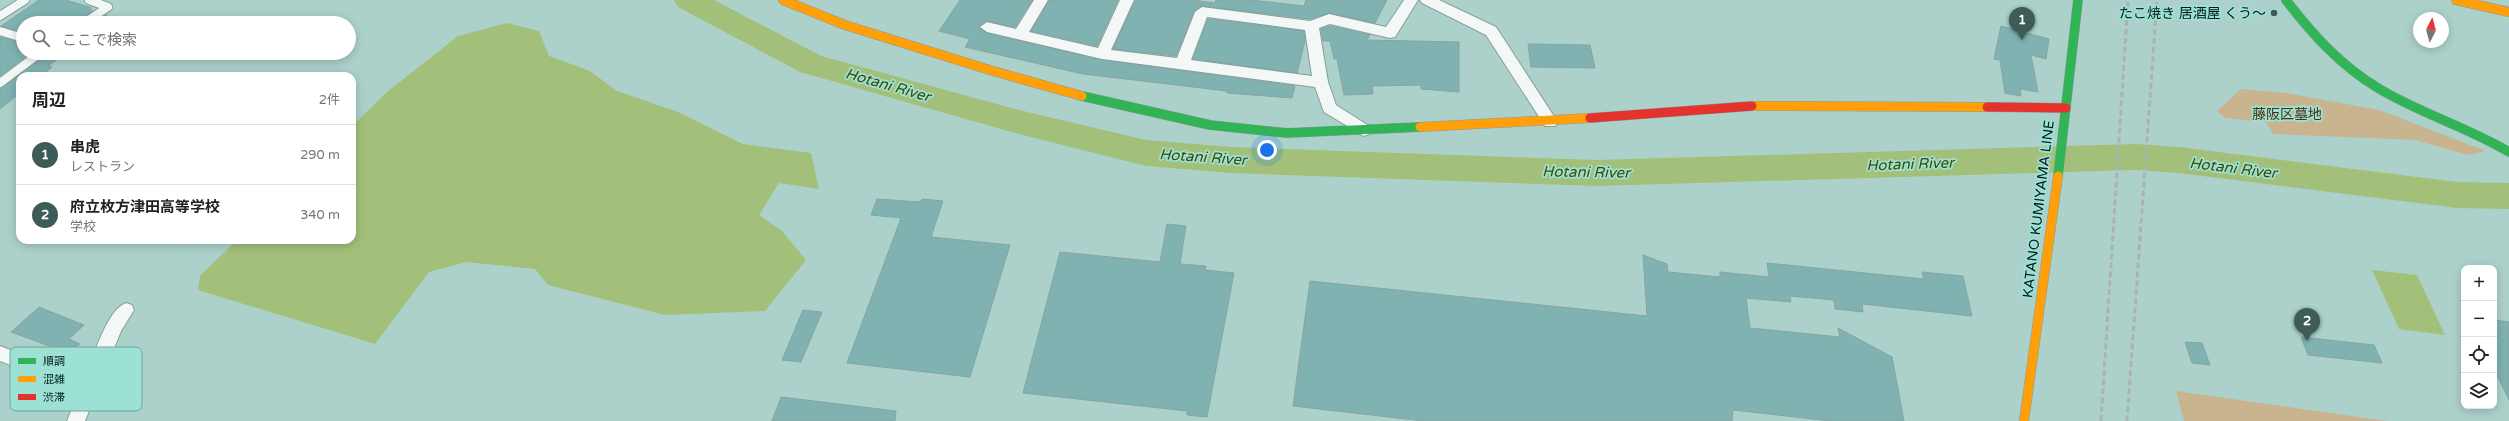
<!DOCTYPE html>
<html lang="ja">
<meta charset="utf-8">
<style>
:root{--surface:#fff;--page:#f6f6f6;--text:#222;--muted:#767676;--line:#e0e0e0;--accent:#3d5c57}
body{margin:0;font-family:"Varela Round","Noto Sans JP",sans-serif;background:var(--page);color:var(--text)}
.controls{position:absolute;right:12px;bottom:12px;display:grid;overflow:hidden;border-radius:8px;box-shadow:0 2px 10px #0003}
.controls button{width:36px;height:36px;display:grid;place-items:center;padding:0;border:0;border-bottom:1px solid var(--line);background:var(--surface);color:var(--text);font:20px sans-serif}
.compass{position:absolute;left:2413px;top:12px;width:36px;height:36px;border-radius:50%;background:var(--surface);box-shadow:0 2px 10px #0003;rotate:6deg}
.you{position:absolute;left:1267px;top:150px;width:14px;height:14px;margin:-10px;border:3px solid #fff;border-radius:50%;background:#1a73e8;box-shadow:0 0 0 6px #1a73e833}
.badge{display:grid;place-items:center;width:26px;height:26px;border-radius:50%;background:var(--accent);color:#fff;font-size:13px;font-weight:700}
.pin{position:absolute;translate:-50% -33px;filter:drop-shadow(0 1px 2px #0008)}
.pin::after{content:'';position:absolute;top:21px;width:14px;height:12px;background:inherit;clip-path:polygon(0 0,100% 0,50% 100%)}
.list{margin:0;padding:0;list-style:none}
h2{display:flex;justify-content:space-between;align-items:center;height:52px;margin:0;padding:0 16px;font-size:17px}
h2 small{font-size:13px;font-weight:400;color:var(--muted)}
.list li{display:grid;grid-template-columns:26px 1fr auto;gap:12px;align-items:center;box-sizing:border-box;height:60px;padding:0 16px;border-top:1px solid var(--line)}
.list b{display:block;font-size:15px;white-space:nowrap}
.list p{margin:0;font-size:13px;white-space:nowrap;color:var(--muted)}
.list em{font-size:13px;font-style:normal;color:var(--muted)}
.icon{flex:none;width:22px;height:22px;fill:none;stroke:currentColor;stroke-width:2;stroke-linecap:round;stroke-linejoin:round}
.map{position:relative;flex:none;width:2509px;height:421px;overflow:hidden}
.search{position:absolute;background:var(--surface);box-shadow:0 2px 10px #0003;left:16px;top:16px;width:340px;height:44px;display:flex;align-items:center;gap:10px;box-sizing:border-box;padding:0 14px;border-radius:22px;color:var(--muted);font-size:15px}
.panel{position:absolute;background:var(--surface);box-shadow:0 2px 10px #0003;left:16px;top:72px;width:340px;height:172px;border-radius:12px}
.map>svg:first-child{display:block}
.green{fill:#c8b48f}
.water{fill:#a2c07a}
.lines{fill:none;stroke-linecap:round;stroke-linejoin:round}
.river{fill:#a2c07a;fill-rule:evenodd}
.building{fill:#7fb2b1;stroke:#87a4a2}
.lane-casing{stroke:#829f9a;stroke-width:10}
.street-casing{stroke:#829f9a;stroke-width:2}
.fast-casing{stroke:#829f9a;stroke-width:10}
.slow-casing{stroke:#829f9a;stroke-width:10}
.jam-casing{stroke:#829f9a;stroke-width:10}
.path{stroke:#bdc8c7;stroke-width:2.5;stroke-dasharray:1 3;stroke-linecap:butt}
.lane{stroke:#f3f8f7;stroke-width:8}
.street{fill:#f3f8f7;fill-rule:evenodd}
.fast{stroke:#30b455;stroke-width:9}
.slow{stroke:#ff9f0a;stroke-width:9}
.jam{stroke:#e5322d;stroke-width:9}
.rail{stroke:#abb4b3;stroke-width:3;stroke-dasharray:6 3;stroke-linecap:butt}
.poi-dot{fill:#3d5c57;stroke:#9de0d4;stroke-width:1.5}
.labels{text-anchor:middle;stroke-width:3.5;stroke-linejoin:round;paint-order:stroke}
.poi-label{font-size:14px;fill:#021d19;stroke:#9de0d4;text-anchor:end}
.park-label{font-size:14px;fill:#4e2f11;stroke:#9de0d4}
.street-label{font-size:14px;fill:#021d19;stroke:#9de0d4}
.water-label{font-size:15px;font-style:italic;fill:#3b4b00;stroke:#9de0d4}
.key{fill:#9de0d4;stroke:#6ea69c;stroke-width:1}
.key-label{font-size:11px;fill:#021d19}
</style>
<div class="map">
<svg width="2509" height="421" viewBox="0 0 2509 421">
<rect width="100%" height="100%" fill="#acd1ca"/>
<g class="green">
<polygon points="2241,89 2286,93 2379,110 2486,151 2468,155 2415,140 2273,134 2266,122 2225,118 2217,111"/>
<polygon points="2176,391 2387,421 2184,421"/>
</g>
<g class="water">
<polygon points="507,23 539,31 549,56 590,71 617,91 678,112 743,144 811,153 819,189 779,183 759,215 782,231 806,260 765,311 665,315 548,285 535,269 466,262 429,272 375,344 198,290 200,276 237,240 352,240 352,126 387,92 458,36"/>
<polygon points="2372,270 2417,275 2445,335 2399,329"/>
</g>
<g class="lines">
<polygon class="river" points="674,0 714,0 821,56 1015,109 1146,140 1230,147 1597,160 2136,144 2179,147 2457,182 2509,183 2509,209 2457,208 2179,173 2136,170 1597,186 1230,173 1146,166 1015,133 800,72 678,7"/>
</g>
<g class="building">
<polygon points="39,0 66,0 92,8 90,10 93,11 81,19 79,23 23,23 23,32 1,26"/>
<polygon points="960,0 1032,0 1015,27 986,21 978,27 987,33 1102,60 1295,86 1292,98 1227,93 1227,91 1083,74 965,47 970,39 939,31"/>
<polygon points="1049,0 1118,0 1097,46 1031,31"/>
<polygon points="1135,0 1193,0 1215,3 1216,0 1251,0 1304,6 1306,0 1387,0 1375,23 1329,13 1310,19 1201,6 1194,11 1176,56 1113,49"/>
<polygon points="105,15 121,22 121,23 94,23"/>
<polygon points="1208,19 1304,31 1305,41 1297,73 1193,59"/>
<polygon points="1330,26 1370,35 1367,40 1459,42 1459,92 1421,89 1421,85 1372,86 1373,94 1344,95 1337,59 1334,59 1330,41 1323,41 1321,29"/>
<polygon points="2001,26 2049,39 2046,59 2031,55 2038,92 2020,89 2021,96 2005,93 2000,60 1994,59"/>
<polygon points="0,37 23,43 23,53 31,53 0,76"/>
<polygon points="1528,44 1590,45 1595,68 1531,67"/>
<polygon points="45,53 66,53 48,66 52,67 41,76 20,76 20,93 0,109 0,88 43,57"/>
<polygon points="877,199 920,202 922,199 943,201 931,237 1010,245 970,377 847,363 901,218 871,215"/>
<polygon points="1167,224 1186,226 1180,264 1206,266 1205,270 1234,273 1207,417 1187,415 1187,411 1023,393 1060,252 1160,262"/>
<polygon points="1643,255 1667,264 1668,272 1720,277 1720,272 1769,277 1767,263 1924,279 1922,272 1963,276 1972,316 1862,304 1863,312 1835,309 1834,300 1790,296 1791,302 1746,298 1750,328 1840,337 1838,328 1892,357 1904,421 1830,421 1733,410 1732,421 1423,421 1293,406 1310,281 1647,316"/>
<polygon points="39,307 84,325 69,339 80,344 62,360 45,353 52,347 11,332"/>
<polygon points="803,310 822,312 801,362 782,360"/>
<polygon points="2494,320 2509,322 2509,400 2494,369"/>
<polygon points="2301,337 2374,345 2382,363 2308,355"/>
<polygon points="2185,342 2202,343 2210,365 2192,363"/>
<polygon points="781,397 896,411 895,421 772,421"/>
</g>
<g class="lines">
<defs>
<g id="lane">
<polyline points="0,16 25,0"/>
<polyline points="84,23 108,7 89,0"/>
<polyline points="0,31 23,38"/>
<polyline points="0,83 40,53"/>
</g>
<g id="street">
<path d="M 1034,0 L 1048,0 L 1029,32 L 1098,48 L 1120,0 L 1134,0 L 1111,50 L 1177,58 L 1195,12 L 1202,7 L 1310,21 L 1329,14 L 1386,27 L 1404,0 L 1418,0 L 1395,37 L 1390,38 L 1330,24 L 1319,28 L 1328,82 L 1336,105 L 1369,126 L 1372,130 L 1369,134 L 1364,136 L 1324,112 L 1315,87 L 1102,59 L 987,32 L 980,27 L 987,22 L 1016,29 ZM 1207,17 L 1305,30 L 1312,76 L 1191,60 Z"/>
<polygon points="1420,0 1439,0 1496,27 1555,118 1558,122 1555,126 1545,126 1486,35 1422,3"/>
<path d="M 126,303 L 132,305 L 134,310 L 121,331 L 85,421 L 67,421 L 79,391 L 0,361 L 0,346 L 85,378 C 92,360 107,309 126,303 Z"/>
</g>
<g id="fast">
<path d="M 2286,0 C 2312,34 2341,66 2378,88 C 2419,113 2467,127 2509,152"/>
<polyline points="1082,96 1210,125 1287,133 1420,127"/>
<polyline points="2058,176 2078,0"/>
</g>
<g id="slow">
<polyline points="783,0 845,25 993,71 1082,96"/>
<polyline points="2456,0 2509,12"/>
<polyline points="1752,106 1987,107"/>
<polyline points="1420,127 1590,118"/>
<polyline points="2024,421 2058,176"/>
</g>
<g id="jam">
<polyline points="1987,107 2066,108"/>
<polyline points="1590,118 1752,106"/>
</g>
</defs>
<use href="#lane" class="lane-casing"/>
<use href="#street" class="street-casing"/>
<use href="#fast" class="fast-casing"/>
<use href="#slow" class="slow-casing"/>
<use href="#jam" class="jam-casing"/>
<g class="path">
<polyline points="554,0 604,36 634,51 706,80 801,111 973,148 1135,188 1202,196 1264,198 1422,196 1712,216 1794,218 1933,210 2033,200"/>
<polyline points="2236,0 2280,23"/>
<polyline points="352,90 469,0"/>
<polyline points="135,298 164,259 184,240"/>
<polyline points="140,315 434,402 482,421"/>
</g>
<use href="#lane" class="lane"/>
<use href="#street" class="street"/>
<use href="#fast" class="fast"/>
<use href="#slow" class="slow"/>
<use href="#jam" class="jam"/>
<g class="rail">
<polyline points="2101,421 2128,0"/>
<polyline points="2127,421 2157,0"/>
</g>
</g>
<circle class="poi-dot" cx="2274" cy="13" r="4"/>
<g class="labels">
<g class="poi-label">
<text x="2266" y="18">たこ焼き 居酒屋 くう～</text>
</g>
<g class="park-label">
<text x="2287" y="119">藤阪区墓地</text>
</g>
<g class="street-label">
<text transform="translate(2038 209) rotate(-83)" y="5">KATANO KUMIYAMA LINE</text>
</g>
<g class="water-label">
<text transform="translate(888 85) rotate(16)" y="5">Hotani River</text>
<text transform="translate(1203 157) rotate(4)" y="5">Hotani River</text>
<text transform="translate(1910 164) rotate(-2)" y="5">Hotani River</text>
<text transform="translate(2233 168) rotate(7)" y="5">Hotani River</text>
<text transform="translate(1586 172) rotate(1)" y="5">Hotani River</text>
</g>
</g>
<rect x="10" y="347" width="132" height="64" rx="6" class="key"/>
<rect x="18" y="358" width="18" height="6" fill="#30b455"/>
<rect x="18" y="376" width="18" height="6" fill="#ff9f0a"/>
<rect x="18" y="394" width="18" height="6" fill="#e5322d"/>
<g class="key-label">
<text x="43" y="365">順調</text>
<text x="43" y="383">混雑</text>
<text x="43" y="401">渋滞</text>
</g>
</svg>
<div class="controls">
<button>+</button>
<button>−</button>
<button><svg class="icon" aria-label="locate" viewBox="0 0 24 24"><circle cx="12" cy="12" r="6"/><path d="M12 2v4M12 18v4M2 12h4M18 12h4"/></svg></button>
<button><svg class="icon" aria-label="layers" viewBox="0 0 24 24"><path d="M12 4l9 5-9 5-9-5zM3 14l9 5 9-5"/></svg></button>
</div>
<svg class="compass" viewBox="-18 -18 36 36"><path d="M0-13l5 13h-10z" fill="#e53935"/><path d="M0 13l5-13h-10z" fill="#767676"/></svg>
<div class="you"></div>
<div class="pin badge" style="left:2022px;top:40px">1</div>
<div class="pin badge" style="left:2307px;top:341px">2</div>
<div class="search"><svg class="icon" aria-label="search" viewBox="0 0 24 24"><circle cx="10" cy="10" r="6"/><path d="M15 15l6 6"/></svg>ここで検索</div>
<section class="panel">
<h2>周辺<small>2件</small></h2>
<ul class="list">
<li><span class="badge">1</span><div><b>串虎</b><p>レストラン</p></div><em>290 m</em></li>
<li><span class="badge">2</span><div><b>府立枚方津田高等学校</b><p>学校</p></div><em>340 m</em></li>
</ul>
</section>
</div>
